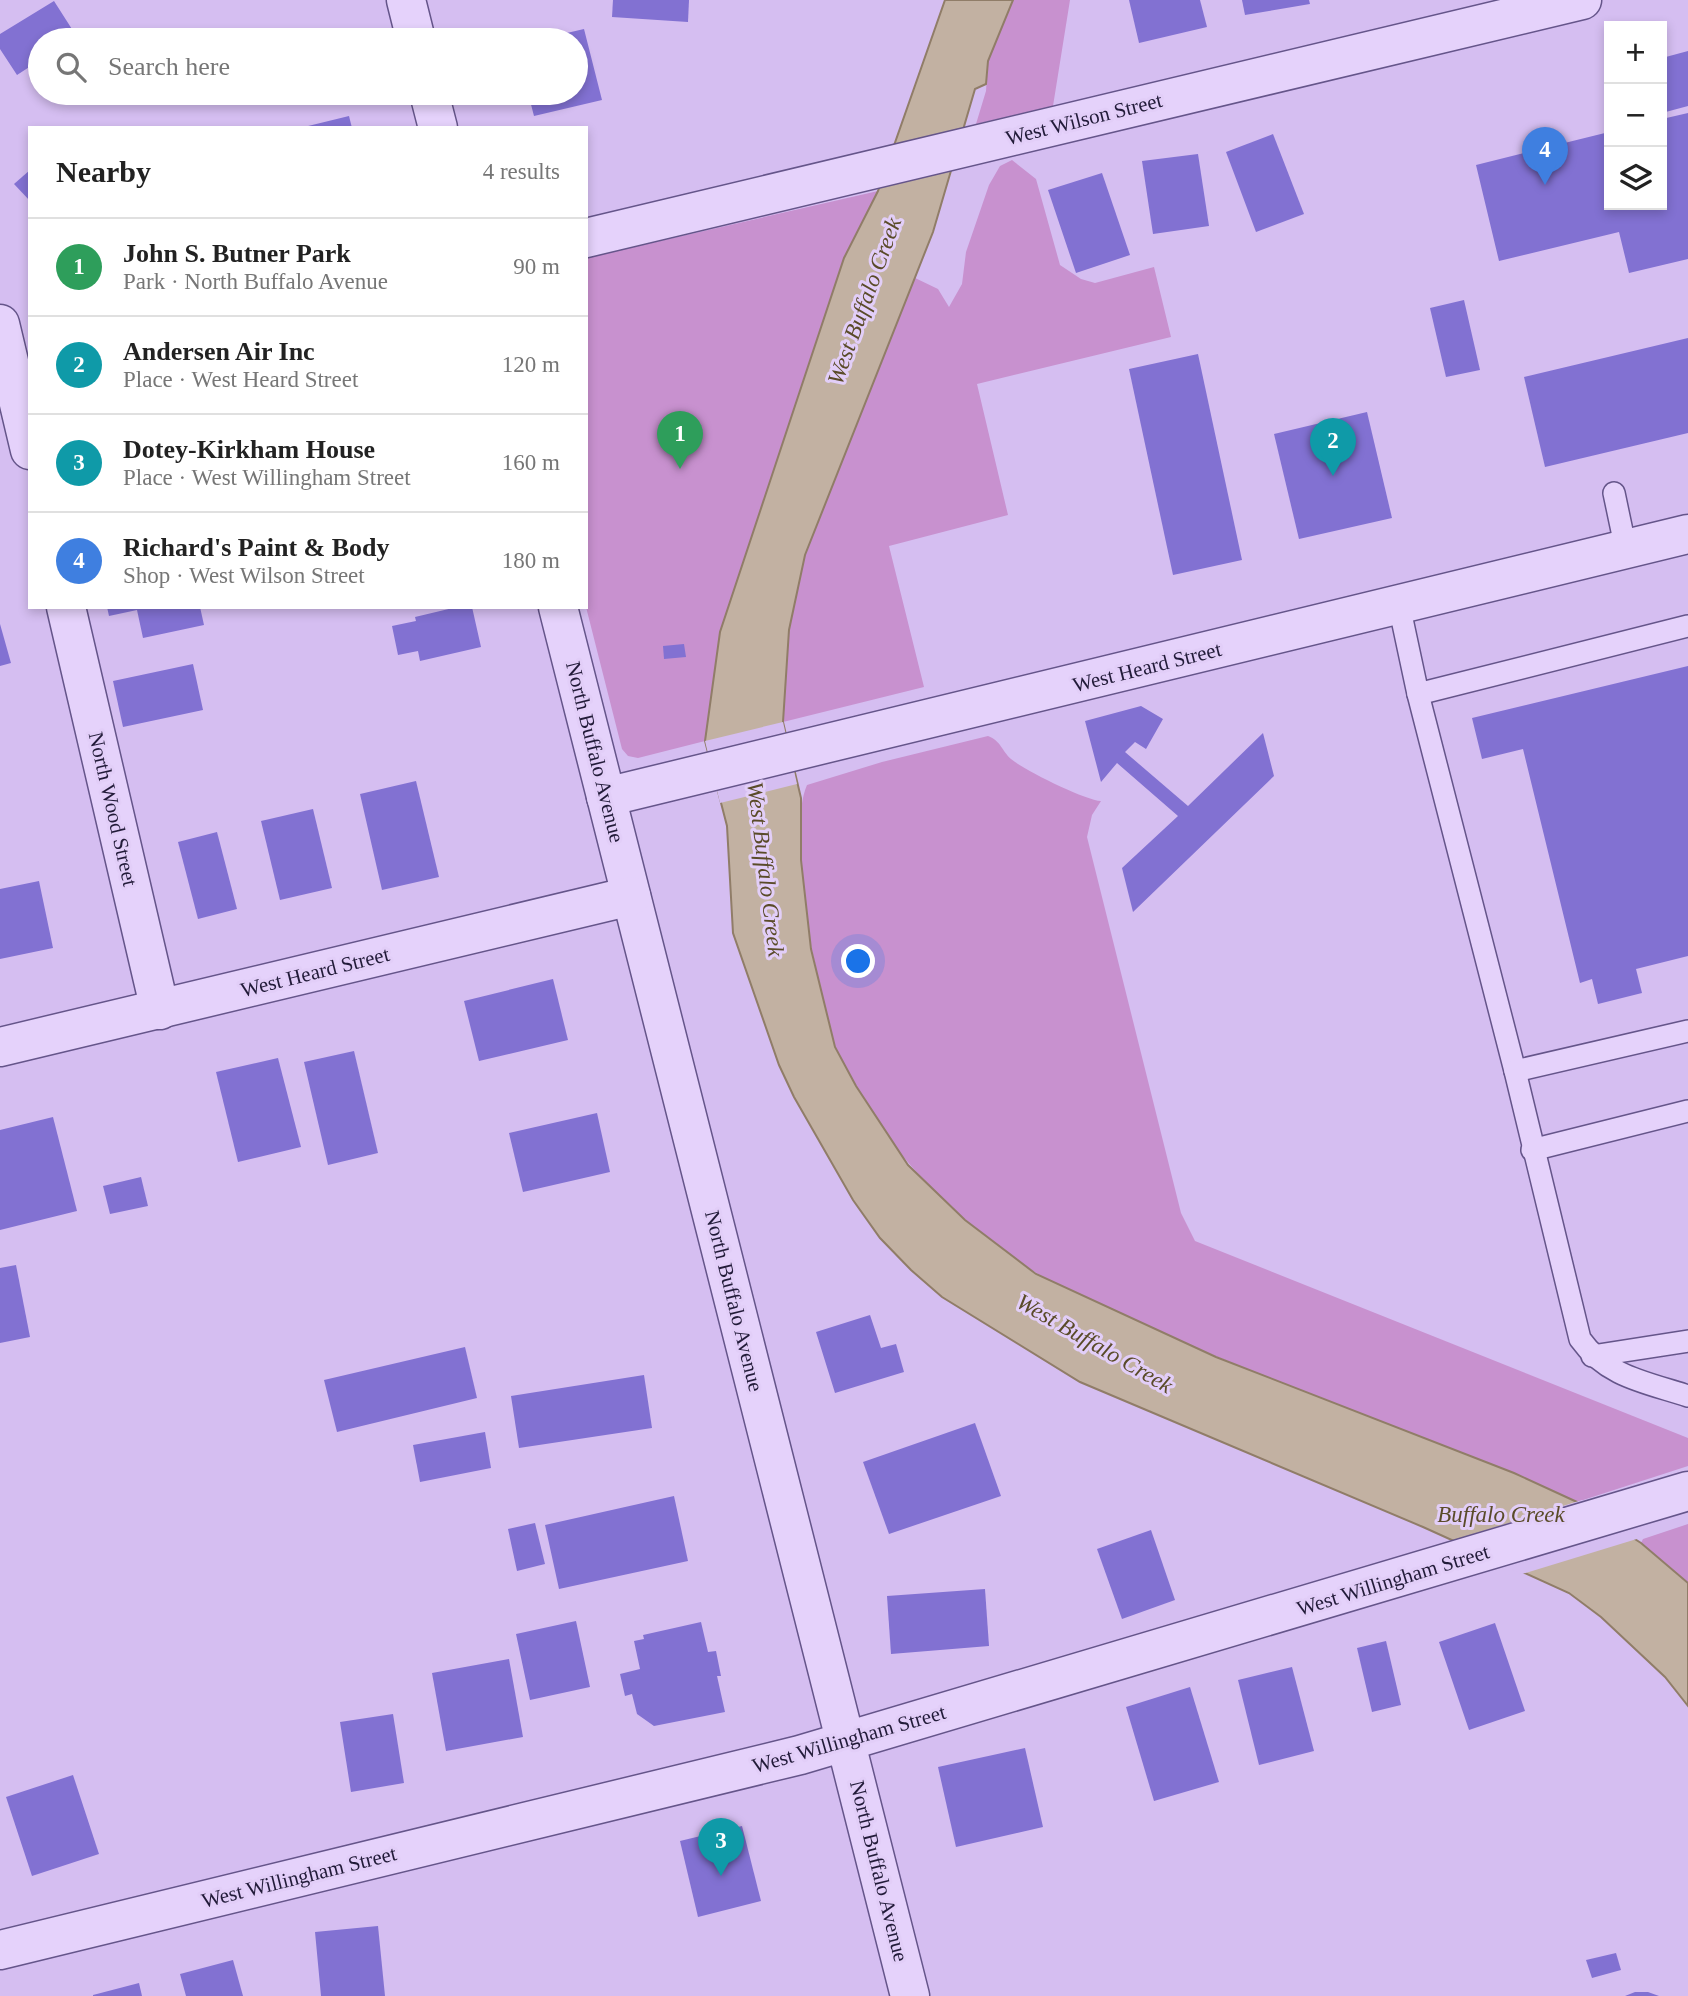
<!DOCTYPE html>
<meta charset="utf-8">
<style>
:root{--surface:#fff;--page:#f2f2f2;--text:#222;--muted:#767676;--line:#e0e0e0;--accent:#7c3aed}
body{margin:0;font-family:"Times New Roman",serif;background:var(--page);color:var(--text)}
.controls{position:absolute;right:21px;top:21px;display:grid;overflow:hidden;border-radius:0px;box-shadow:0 4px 10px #0003}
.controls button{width:63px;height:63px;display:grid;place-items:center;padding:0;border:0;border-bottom:2px solid var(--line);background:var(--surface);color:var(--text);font:35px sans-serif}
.you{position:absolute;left:859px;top:962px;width:24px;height:24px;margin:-18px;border:5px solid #fff;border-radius:50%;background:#1a73e8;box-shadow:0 0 0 10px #1a73e833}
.badge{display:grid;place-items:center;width:46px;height:46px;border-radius:50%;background:var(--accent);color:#fff;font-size:23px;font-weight:700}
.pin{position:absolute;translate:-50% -58px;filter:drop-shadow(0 2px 4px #0008)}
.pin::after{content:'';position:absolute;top:37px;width:24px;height:21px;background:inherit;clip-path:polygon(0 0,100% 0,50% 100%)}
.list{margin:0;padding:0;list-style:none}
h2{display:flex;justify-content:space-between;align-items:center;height:91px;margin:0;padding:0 28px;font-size:30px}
h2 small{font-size:23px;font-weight:400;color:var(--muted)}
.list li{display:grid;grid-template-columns:46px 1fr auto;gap:21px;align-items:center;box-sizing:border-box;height:98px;padding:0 28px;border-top:2px solid var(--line)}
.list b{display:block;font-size:26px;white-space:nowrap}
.list p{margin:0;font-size:23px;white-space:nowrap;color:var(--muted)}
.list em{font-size:23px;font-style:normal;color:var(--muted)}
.icon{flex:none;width:38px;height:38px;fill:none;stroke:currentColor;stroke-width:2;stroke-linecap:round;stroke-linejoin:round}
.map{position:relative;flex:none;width:1688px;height:1996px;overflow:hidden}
.search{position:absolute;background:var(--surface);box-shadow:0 4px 10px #0003;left:28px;top:28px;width:560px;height:77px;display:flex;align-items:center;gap:18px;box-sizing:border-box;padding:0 24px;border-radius:38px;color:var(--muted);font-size:26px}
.panel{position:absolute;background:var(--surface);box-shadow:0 4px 10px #0003;left:28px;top:126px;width:560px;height:483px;border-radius:0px}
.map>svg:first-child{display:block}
.green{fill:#c891cf}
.water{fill:#c2b1a2;stroke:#907d68;stroke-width:2}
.pier{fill:#d5bef1}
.building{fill:#8271d2}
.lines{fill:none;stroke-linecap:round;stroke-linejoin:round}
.service-casing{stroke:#65558a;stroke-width:24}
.minor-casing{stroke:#65558a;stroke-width:41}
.service{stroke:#e5d2fb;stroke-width:21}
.minor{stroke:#e5d2fb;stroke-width:38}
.labels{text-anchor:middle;stroke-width:6;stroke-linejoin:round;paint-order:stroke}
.street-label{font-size:21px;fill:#221b39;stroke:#e2cef8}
.water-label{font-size:23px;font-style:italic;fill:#5a4b29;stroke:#e2cef8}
</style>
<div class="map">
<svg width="1688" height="1996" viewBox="0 0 1688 1996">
<rect width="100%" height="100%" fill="#d5bef1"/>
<g class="green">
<polygon points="1013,0 1070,0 1053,106 976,124 986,91 988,61"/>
<polygon points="1012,160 1036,179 1060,265 1081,279 1095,283 1154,267 1171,337 977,384 1008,515 889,546 924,687 783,722 789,630 805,555 913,277 938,289 949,307 962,284 966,252 989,185 1000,166"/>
<polygon points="878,191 844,258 720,632 705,741 638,758 628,756 622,749 586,607 586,258"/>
<path d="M 988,736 C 1001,741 1002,751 1011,759 C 1024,770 1085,800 1101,801 L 1092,815 L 1087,837 L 1181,1213 L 1195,1241 L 1688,1438 L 1688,1466 L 1577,1502 C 1439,1439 1294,1393 1156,1330 C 1116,1312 1071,1296 1035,1272 C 951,1217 875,1141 836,1048 C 824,1023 821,991 815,963 C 805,923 791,821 807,785 L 882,762 Z"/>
<polygon points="1688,1524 1688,1583 1641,1543 1643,1539"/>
</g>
<polygon class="water" points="945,0 1013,0 988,61 986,84 975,89 933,232 805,555 789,630 783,722 801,798 801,860 811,949 835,1047 856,1086 908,1165 965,1220 1036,1274 1216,1357 1514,1473 1577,1502 1641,1543 1688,1583 1688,1706 1665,1677 1601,1617 1569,1593 1423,1527 1080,1382 942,1297 911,1270 880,1238 853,1200 794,1097 779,1065 733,933 727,826 705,741 720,632 844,258 878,191"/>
<g class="pier">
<polygon points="783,722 797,784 720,803 705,741"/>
<polygon points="1582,1500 1640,1538 1522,1574 1448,1542"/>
</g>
<g class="building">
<polygon points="613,0 689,0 688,22 612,17"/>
<polygon points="1129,0 1200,0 1207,27 1139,43"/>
<polygon points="1242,0 1309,0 1310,4 1245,15"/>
<polygon points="54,1 77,37 72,40 40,40 40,60 17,75 0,49 0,34"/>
<polygon points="584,29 602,100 534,116 528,93 576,93 576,40 541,39"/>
<polygon points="1688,51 1688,106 1662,113 1662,58"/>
<polygon points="1688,113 1688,259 1629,273 1619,232 1499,261 1476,165 1609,132 1609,205 1662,205 1662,119"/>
<polygon points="349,116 352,128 304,128 304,127"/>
<polygon points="1273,134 1304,214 1256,232 1226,152"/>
<polygon points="1198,154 1209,226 1153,234 1142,161"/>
<polygon points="30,170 30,201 14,184"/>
<polygon points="1102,173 1130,255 1076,273 1048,190"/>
<polygon points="1464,300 1480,370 1446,377 1430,308"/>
<polygon points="1688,338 1688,433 1545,467 1524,377"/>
<polygon points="1198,354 1242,560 1173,575 1129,369"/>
<polygon points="1367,412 1392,518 1299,539 1274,434"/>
<polygon points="107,607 200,607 204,625 143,638 137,610 109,616"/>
<polygon points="457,607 472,607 481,647 420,661 418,651 398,655 392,626 416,621 415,617"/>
<polygon points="0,624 11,663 0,666"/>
<polygon points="684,644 686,657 664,659 663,646"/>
<polygon points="193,664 203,710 123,727 113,681"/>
<polygon points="1688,666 1688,956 1636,969 1642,993 1598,1004 1592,979 1580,983 1523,749 1482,759 1472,718"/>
<polygon points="1141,706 1163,719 1146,749 1135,742 1125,752 1188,806 1263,733 1274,776 1133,912 1122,868 1178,816 1117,763 1101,782 1085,721"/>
<polygon points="416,781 439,877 382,890 360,794"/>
<polygon points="313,809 332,888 280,900 261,821"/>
<polygon points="217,832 237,909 198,919 178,842"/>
<polygon points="39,881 53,948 0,959 0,889"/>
<polygon points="553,979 568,1040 479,1061 464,1001"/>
<polygon points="354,1051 378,1153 328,1165 304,1062"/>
<polygon points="278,1058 301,1147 238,1162 216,1072"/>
<polygon points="597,1113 610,1172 523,1192 509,1133"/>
<polygon points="53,1117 77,1211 0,1230 0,1130"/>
<polygon points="141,1177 148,1206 110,1214 103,1186"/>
<polygon points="16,1265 30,1337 0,1343 0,1268"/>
<polygon points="870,1315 881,1348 896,1344 904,1372 835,1393 816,1332"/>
<polygon points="465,1347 477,1398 337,1432 324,1380"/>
<polygon points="644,1375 652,1428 519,1448 511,1396"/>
<polygon points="975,1423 1001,1496 889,1534 863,1462"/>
<polygon points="485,1432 491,1468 420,1482 413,1445"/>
<polygon points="674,1496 688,1561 559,1589 545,1525"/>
<polygon points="535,1523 545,1564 517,1571 508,1529"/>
<polygon points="1151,1530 1175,1600 1122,1619 1097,1549"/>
<polygon points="985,1589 989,1646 891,1654 887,1596"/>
<polygon points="576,1621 590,1687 530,1700 516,1634"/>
<polygon points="701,1622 708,1652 716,1651 721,1676 717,1676 725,1712 654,1726 637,1714 632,1694 625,1696 620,1674 640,1669 634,1641 644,1639 643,1635"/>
<polygon points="1495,1623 1525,1711 1469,1730 1439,1642"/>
<polygon points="1386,1641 1401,1705 1372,1712 1357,1648"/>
<polygon points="509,1659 523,1737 446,1751 432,1673"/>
<polygon points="1292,1667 1314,1751 1259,1765 1238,1680"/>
<polygon points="1190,1687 1219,1782 1154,1801 1126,1707"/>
<polygon points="393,1714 404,1783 351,1792 340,1722"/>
<polygon points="1025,1748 1043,1827 956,1847 938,1767"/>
<polygon points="73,1775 99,1854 32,1876 6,1797"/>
<polygon points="742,1826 761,1901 698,1917 680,1841"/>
<polygon points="378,1926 385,1996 321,1996 315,1932"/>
<polygon points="1616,1953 1621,1970 1592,1978 1586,1960"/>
<polygon points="233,1960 243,1996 186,1996 180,1974"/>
<polygon points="139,1983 142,1996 93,1996 93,1995"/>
<polygon points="1635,1992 1648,1992 1659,1996 1625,1996"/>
</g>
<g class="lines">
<defs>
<g id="service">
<polyline points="1614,493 1626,550"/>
<path d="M 1399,605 L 1418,694 L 1515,1071 L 1580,1339 C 1607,1377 1645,1382 1688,1396"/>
<polyline points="1418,694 1688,626"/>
<polyline points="1515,1071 1688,1031"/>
<polyline points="1532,1150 1688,1111"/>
<polyline points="1592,1356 1688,1341"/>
</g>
<g id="minor">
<polyline points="406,0 416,40"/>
<polyline points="429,93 438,128"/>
<polyline points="586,238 1582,0"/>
<polyline points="0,324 30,450"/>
<polyline points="66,607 160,1010"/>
<polyline points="558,607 910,1996"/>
<polyline points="606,797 1688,534"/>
<polyline points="0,1047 631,896"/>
<polyline points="0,1950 800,1755 1688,1491"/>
</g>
</defs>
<use href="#service" class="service-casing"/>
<use href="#minor" class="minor-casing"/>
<use href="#service" class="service"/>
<use href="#minor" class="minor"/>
</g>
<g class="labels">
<g class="street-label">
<text transform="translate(1084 119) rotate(-14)" y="7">West Wilson Street</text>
<text transform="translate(1147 667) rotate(-14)" y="7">West Heard Street</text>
<text transform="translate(595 752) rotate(76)" y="7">North Buffalo Avenue</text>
<text transform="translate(113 809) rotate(77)" y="7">North Wood Street</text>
<text transform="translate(315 972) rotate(-14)" y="7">West Heard Street</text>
<text transform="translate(734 1301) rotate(76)" y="7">North Buffalo Avenue</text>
<text transform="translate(1393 1580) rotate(-17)" y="7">West Willingham Street</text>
<text transform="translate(849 1739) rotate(-16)" y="7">West Willingham Street</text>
<text transform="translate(879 1871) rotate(76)" y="7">North Buffalo Avenue</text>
<text transform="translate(299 1877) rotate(-14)" y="7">West Willingham Street</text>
</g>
<g class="water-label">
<text transform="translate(864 301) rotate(-70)" y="8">West Buffalo Creek</text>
<text transform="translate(766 869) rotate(83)" y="8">West Buffalo Creek</text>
<text transform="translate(1095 1343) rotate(30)" y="8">West Buffalo Creek</text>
<text x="1501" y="1522">Buffalo Creek</text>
</g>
</g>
</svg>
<div class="controls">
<button>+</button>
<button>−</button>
<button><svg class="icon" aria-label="layers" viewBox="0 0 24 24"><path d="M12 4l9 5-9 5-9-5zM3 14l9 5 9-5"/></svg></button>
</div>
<div class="you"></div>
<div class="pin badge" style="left:680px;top:469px;background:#2e9e5b">1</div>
<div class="pin badge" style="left:1333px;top:476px;background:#0f9aa8">2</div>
<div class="pin badge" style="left:721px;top:1876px;background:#0f9aa8">3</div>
<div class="pin badge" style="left:1545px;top:185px;background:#3f7fe0">4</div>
<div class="search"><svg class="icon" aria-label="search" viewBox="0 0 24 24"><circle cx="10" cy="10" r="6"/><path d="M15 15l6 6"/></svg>Search here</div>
<section class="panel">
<h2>Nearby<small>4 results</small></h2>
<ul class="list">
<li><span class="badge" style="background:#2e9e5b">1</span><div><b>John S. Butner Park</b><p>Park · North Buffalo Avenue</p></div><em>90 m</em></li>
<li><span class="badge" style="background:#0f9aa8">2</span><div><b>Andersen Air Inc</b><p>Place · West Heard Street</p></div><em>120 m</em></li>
<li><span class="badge" style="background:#0f9aa8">3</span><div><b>Dotey-Kirkham House</b><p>Place · West Willingham Street</p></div><em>160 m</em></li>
<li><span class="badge" style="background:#3f7fe0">4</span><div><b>Richard's Paint &amp; Body</b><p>Shop · West Wilson Street</p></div><em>180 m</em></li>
</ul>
</section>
</div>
